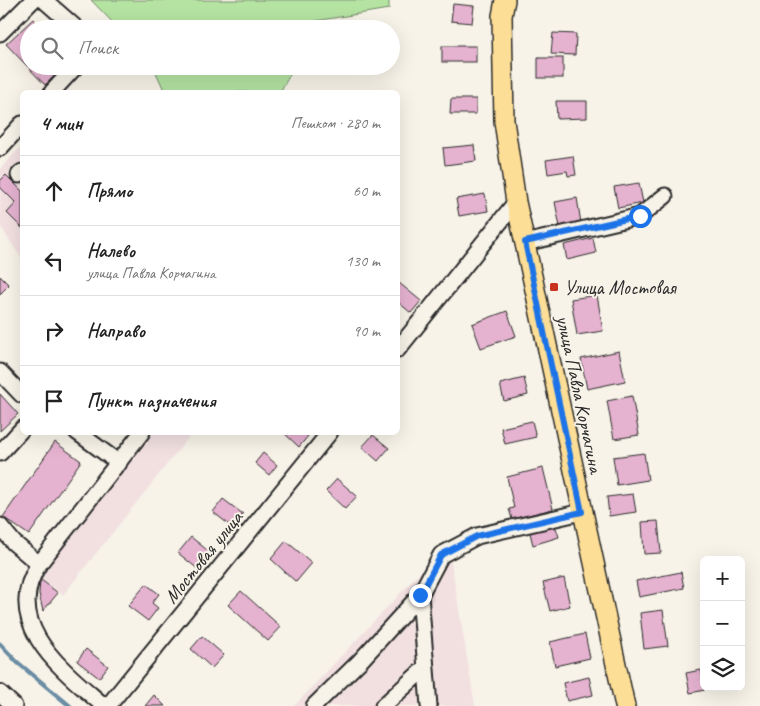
<!DOCTYPE html>
<html lang="ru">
<meta charset="utf-8">
<style>
:root{--surface:#fff;--page:#f6f6f6;--text:#222;--muted:#767676;--line:#e0e0e0}
body{margin:0;font-family:Caveat,sans-serif;background:var(--page);color:var(--text)}
.controls{position:absolute;right:15px;bottom:15px;display:grid;overflow:hidden;border-radius:8px;box-shadow:0 5px 20px #0002}
.controls button{width:45px;height:45px;display:grid;place-items:center;padding:0;border:0;border-bottom:1px solid var(--line);background:var(--surface);color:var(--text);font:25px sans-serif}
.stop{position:absolute;width:15px;height:15px;margin:-11px;border:4px solid #1a73e8;border-radius:50%;background:#fff}
.stop.end{background:#1a73e8;border-color:#fff;box-shadow:0 1px 5px #0008}
.list{margin:0;padding:0;list-style:none}
h2{display:flex;justify-content:space-between;align-items:center;height:65px;margin:0;padding:0 20px;font-size:21px}
h2 small{font-size:16px;font-weight:400;color:var(--muted)}
.list li{display:grid;grid-template-columns:32px 1fr auto;gap:15px;align-items:center;box-sizing:border-box;height:70px;padding:0 20px;border-top:1px solid var(--line)}
.list b{display:block;font-size:19px;white-space:nowrap}
.list p{margin:0;font-size:16px;white-space:nowrap;color:var(--muted)}
.list em{font-size:16px;font-style:normal;color:var(--muted)}
.icon{flex:none;width:28px;height:28px;fill:none;stroke:currentColor;stroke-width:2;stroke-linecap:round;stroke-linejoin:round}
.map{position:relative;flex:none;width:760px;height:706px;overflow:hidden}
.search{position:absolute;background:var(--surface);box-shadow:0 5px 20px #0002;left:20px;top:20px;width:380px;height:55px;display:flex;align-items:center;gap:12px;box-sizing:border-box;padding:0 18px;border-radius:28px;color:var(--muted);font-size:19px}
.panel{position:absolute;background:var(--surface);box-shadow:0 5px 20px #0002;left:20px;top:90px;width:380px;height:345px;border-radius:8px}
.map>svg:first-child{display:block}
.built{fill:#f2e0e1}
.green{fill:#b4e3a2;stroke:#708766}
.lines{fill:none;stroke-linecap:round;stroke-linejoin:round}
.stream{stroke:#6b8da4;stroke-width:4.5}
.building{fill:#e5b2d0;stroke:#2b2b2b}
.minor-casing{stroke:#2b2b2b;stroke-width:19}
.major-casing{stroke:#2b2b2b;stroke-width:22}
.minor{stroke:#f7f3e8;stroke-width:15}
.major{stroke:#fdde96;stroke-width:19}
.route{stroke:#1a73e8;stroke-width:6}
.poi-dot{fill:#c8321e;stroke:#f7f3e8;stroke-width:2}
.labels{text-anchor:middle;stroke-width:4;stroke-linejoin:round;paint-order:stroke}
.poi-label{font-size:20px;fill:#2b2b2b;stroke:#f7f3e8;text-anchor:start}
.street-label{font-size:20px;fill:#2b2b2b;stroke:#f7f3e8}
</style>
<div class="map">
<svg width="760" height="706" viewBox="0 0 760 706">
<rect width="100%" height="100%" fill="#f7f3e8"/>
<filter id="ink" filterUnits="userSpaceOnUse"><feTurbulence type="fractalNoise" baseFrequency=".02" numOctaves="2"/><feDisplacementMap in="SourceGraphic" scale="10" xChannelSelector="R" yChannelSelector="G"/><feConvolveMatrix kernelMatrix="1 2 1 2 8 2 1 2 1" color-interpolation-filters="sRGB"/></filter>
<g filter="url(#ink)">
<g class="built">
<polygon points="22,146 22,259 0,226 0,169"/>
<polygon points="149,433 192,433 63,595 38,576"/>
<polygon points="448,543 475,706 294,706"/>
</g>
<g class="green">
<polygon points="91,0 389,0 389,9 315,21 311,29 119,29"/>
<polygon points="153,66 295,66 280,92 165,92"/>
</g>
<g class="lines">
<polyline class="stream" points="0,644 17,662 70,706"/>
</g>
<g class="building">
<polygon points="453,4 474,6 472,23 451,21"/>
<polygon points="33,19 42,29 29,29 29,66 65,66 45,85 6,44"/>
<polygon points="553,33 576,34 575,55 551,54"/>
<rect x="442" y="46" width="34" height="16"/>
<rect x="538" y="58" width="25" height="20"/>
<polygon points="451,99 476,99 476,114 450,114"/>
<polygon points="556,101 587,101 587,118 557,119"/>
<polygon points="474,145 476,161 445,165 443,148"/>
<polygon points="573,156 576,175 568,176 567,171 548,174 546,160"/>
<polygon points="6,175 22,191 22,228 7,213 16,203 0,187 0,181"/>
<polygon points="639,183 643,203 618,208 614,187"/>
<polygon points="485,194 488,211 459,216 456,199"/>
<polygon points="577,198 581,223 560,227 555,202"/>
<polygon points="593,238 596,253 567,260 564,245"/>
<polygon points="0,276 9,285 0,294"/>
<polygon points="398,282 421,301 411,313 398,302"/>
<polygon points="597,295 603,331 577,335 571,299"/>
<polygon points="507,311 516,336 481,348 472,324"/>
<polygon points="619,351 625,381 587,389 581,359"/>
<polygon points="524,378 528,395 504,401 500,384"/>
<polygon points="0,394 18,414 0,431"/>
<polygon points="632,396 639,435 614,439 607,401"/>
<polygon points="532,421 536,437 505,444 501,428"/>
<polygon points="283,432 304,432 308,436 299,447"/>
<polygon points="373,435 389,448 378,461 362,447"/>
<polygon points="55,442 81,461 29,535 3,517"/>
<polygon points="263,453 277,465 269,475 255,463"/>
<polygon points="644,453 648,480 617,485 613,457"/>
<polygon points="543,468 553,509 512,519 509,509 514,508 507,477"/>
<polygon points="337,479 357,496 345,509 326,491"/>
<polygon points="633,494 636,512 609,516 607,497"/>
<polygon points="223,499 243,514 232,527 213,512"/>
<polygon points="658,521 661,553 644,554 642,522"/>
<polygon points="554,522 559,537 533,545 529,529"/>
<polygon points="191,537 212,554 199,570 178,553"/>
<polygon points="286,541 312,563 296,582 271,559"/>
<polygon points="681,572 684,588 639,597 636,581"/>
<polygon points="564,578 570,606 550,611 543,583"/>
<polygon points="40,579 58,593 43,611 39,594"/>
<polygon points="146,584 159,594 152,603 158,608 148,621 128,606"/>
<polygon points="241,591 281,627 268,641 228,605"/>
<polygon points="663,610 668,646 644,649 640,613"/>
<polygon points="585,634 590,658 555,666 550,642"/>
<polygon points="202,636 224,655 212,668 191,649"/>
<polygon points="86,649 108,666 99,678 77,661"/>
<polygon points="701,670 705,690 690,693 686,673"/>
<polygon points="589,677 593,695 567,701 563,683"/>
<polygon points="154,695 165,706 145,706"/>
</g>
<g class="lines">
<defs>
<g id="minor">
<polyline points="44,0 77,29"/>
<polyline points="0,33 33,0"/>
<polyline points="52,92 76,66"/>
<polyline points="0,148 22,124"/>
<polyline points="19,175 22,172"/>
<polyline points="525,243 640,216 665,196"/>
<polyline points="398,349 516,202"/>
<polyline points="0,372 22,395"/>
<polyline points="77,432 119,463"/>
<polyline points="0,453 22,429"/>
<polyline points="0,526 14,543 39,564"/>
<polyline points="420,595 429,706"/>
<polyline points="0,693 14,706"/>
<path d="M 104,706 C 64,671 0,624 39,564 L 142,432"/>
<polyline points="108,706 330,432"/>
<polyline points="314,706 360,661 420,595 441,555 477,536 582,512"/>
<polyline points="383,706 425,668"/>
</g>
<polyline id="major" points="505,0 502,16 504,121 516,202 625,706"/>
</defs>
<use href="#minor" class="minor-casing"/>
<use href="#major" class="major-casing"/>
<use href="#minor" class="minor"/>
<use href="#major" class="major"/>
</g>
</g>
<g class="lines" filter="url(#ink)">
<polyline class="route" points="420,595 441,555 477,536 582,512 525,242 640,216"/>
</g>
<rect class="poi-dot" x="549" y="282" width="10" height="10" rx="2.5"/>
<g class="labels">
<g class="poi-label">
<text x="564" y="294">Улица Мостовая</text>
</g>
<g class="street-label">
<text transform="translate(580 394) rotate(78)" y="7">улица Павла Корчагина</text>
<text transform="translate(203 557) rotate(-51)" y="7">Мостовая улица</text>
</g>
</g>
</svg>
<div class="controls">
<button>+</button>
<button>−</button>
<button><svg class="icon" aria-label="layers" viewBox="0 0 24 24"><path d="M12 4l9 5-9 5-9-5zM3 14l9 5 9-5"/></svg></button>
</div>
<div class="stop" style="left:640px;top:216px"></div>
<div class="stop end" style="left:420px;top:595px"></div>
<div class="search"><svg class="icon" aria-label="search" viewBox="0 0 24 24"><circle cx="10" cy="10" r="6"/><path d="M15 15l6 6"/></svg>Поиск</div>
<section class="panel">
<h2>4 мин<small>Пешком · 280 m</small></h2>
<ul class="list">
<li><svg class="icon" aria-label="ahead" viewBox="0 0 24 24"><path d="M12 20V5M6 11l6-6 6 6"/></svg><div><b>Прямо</b></div><em>60 m</em></li>
<li><svg class="icon" aria-label="left" viewBox="0 0 24 24"><path d="M17 20v-9H6M10 6l-5 5 5 5"/></svg><div><b>Налево</b><p>улица Павла Корчагина</p></div><em>130 m</em></li>
<li><svg class="icon" aria-label="right" viewBox="0 0 24 24"><path d="M7 20v-9h11M14 6l5 5-5 5"/></svg><div><b>Направо</b></div><em>90 m</em></li>
<li><svg class="icon" aria-label="arrive" viewBox="0 0 24 24"><path d="M6 21V4h12l-3 4 3 4H6"/></svg><div><b>Пункт назначения</b></div></li>
</ul>
</section>
</div>
